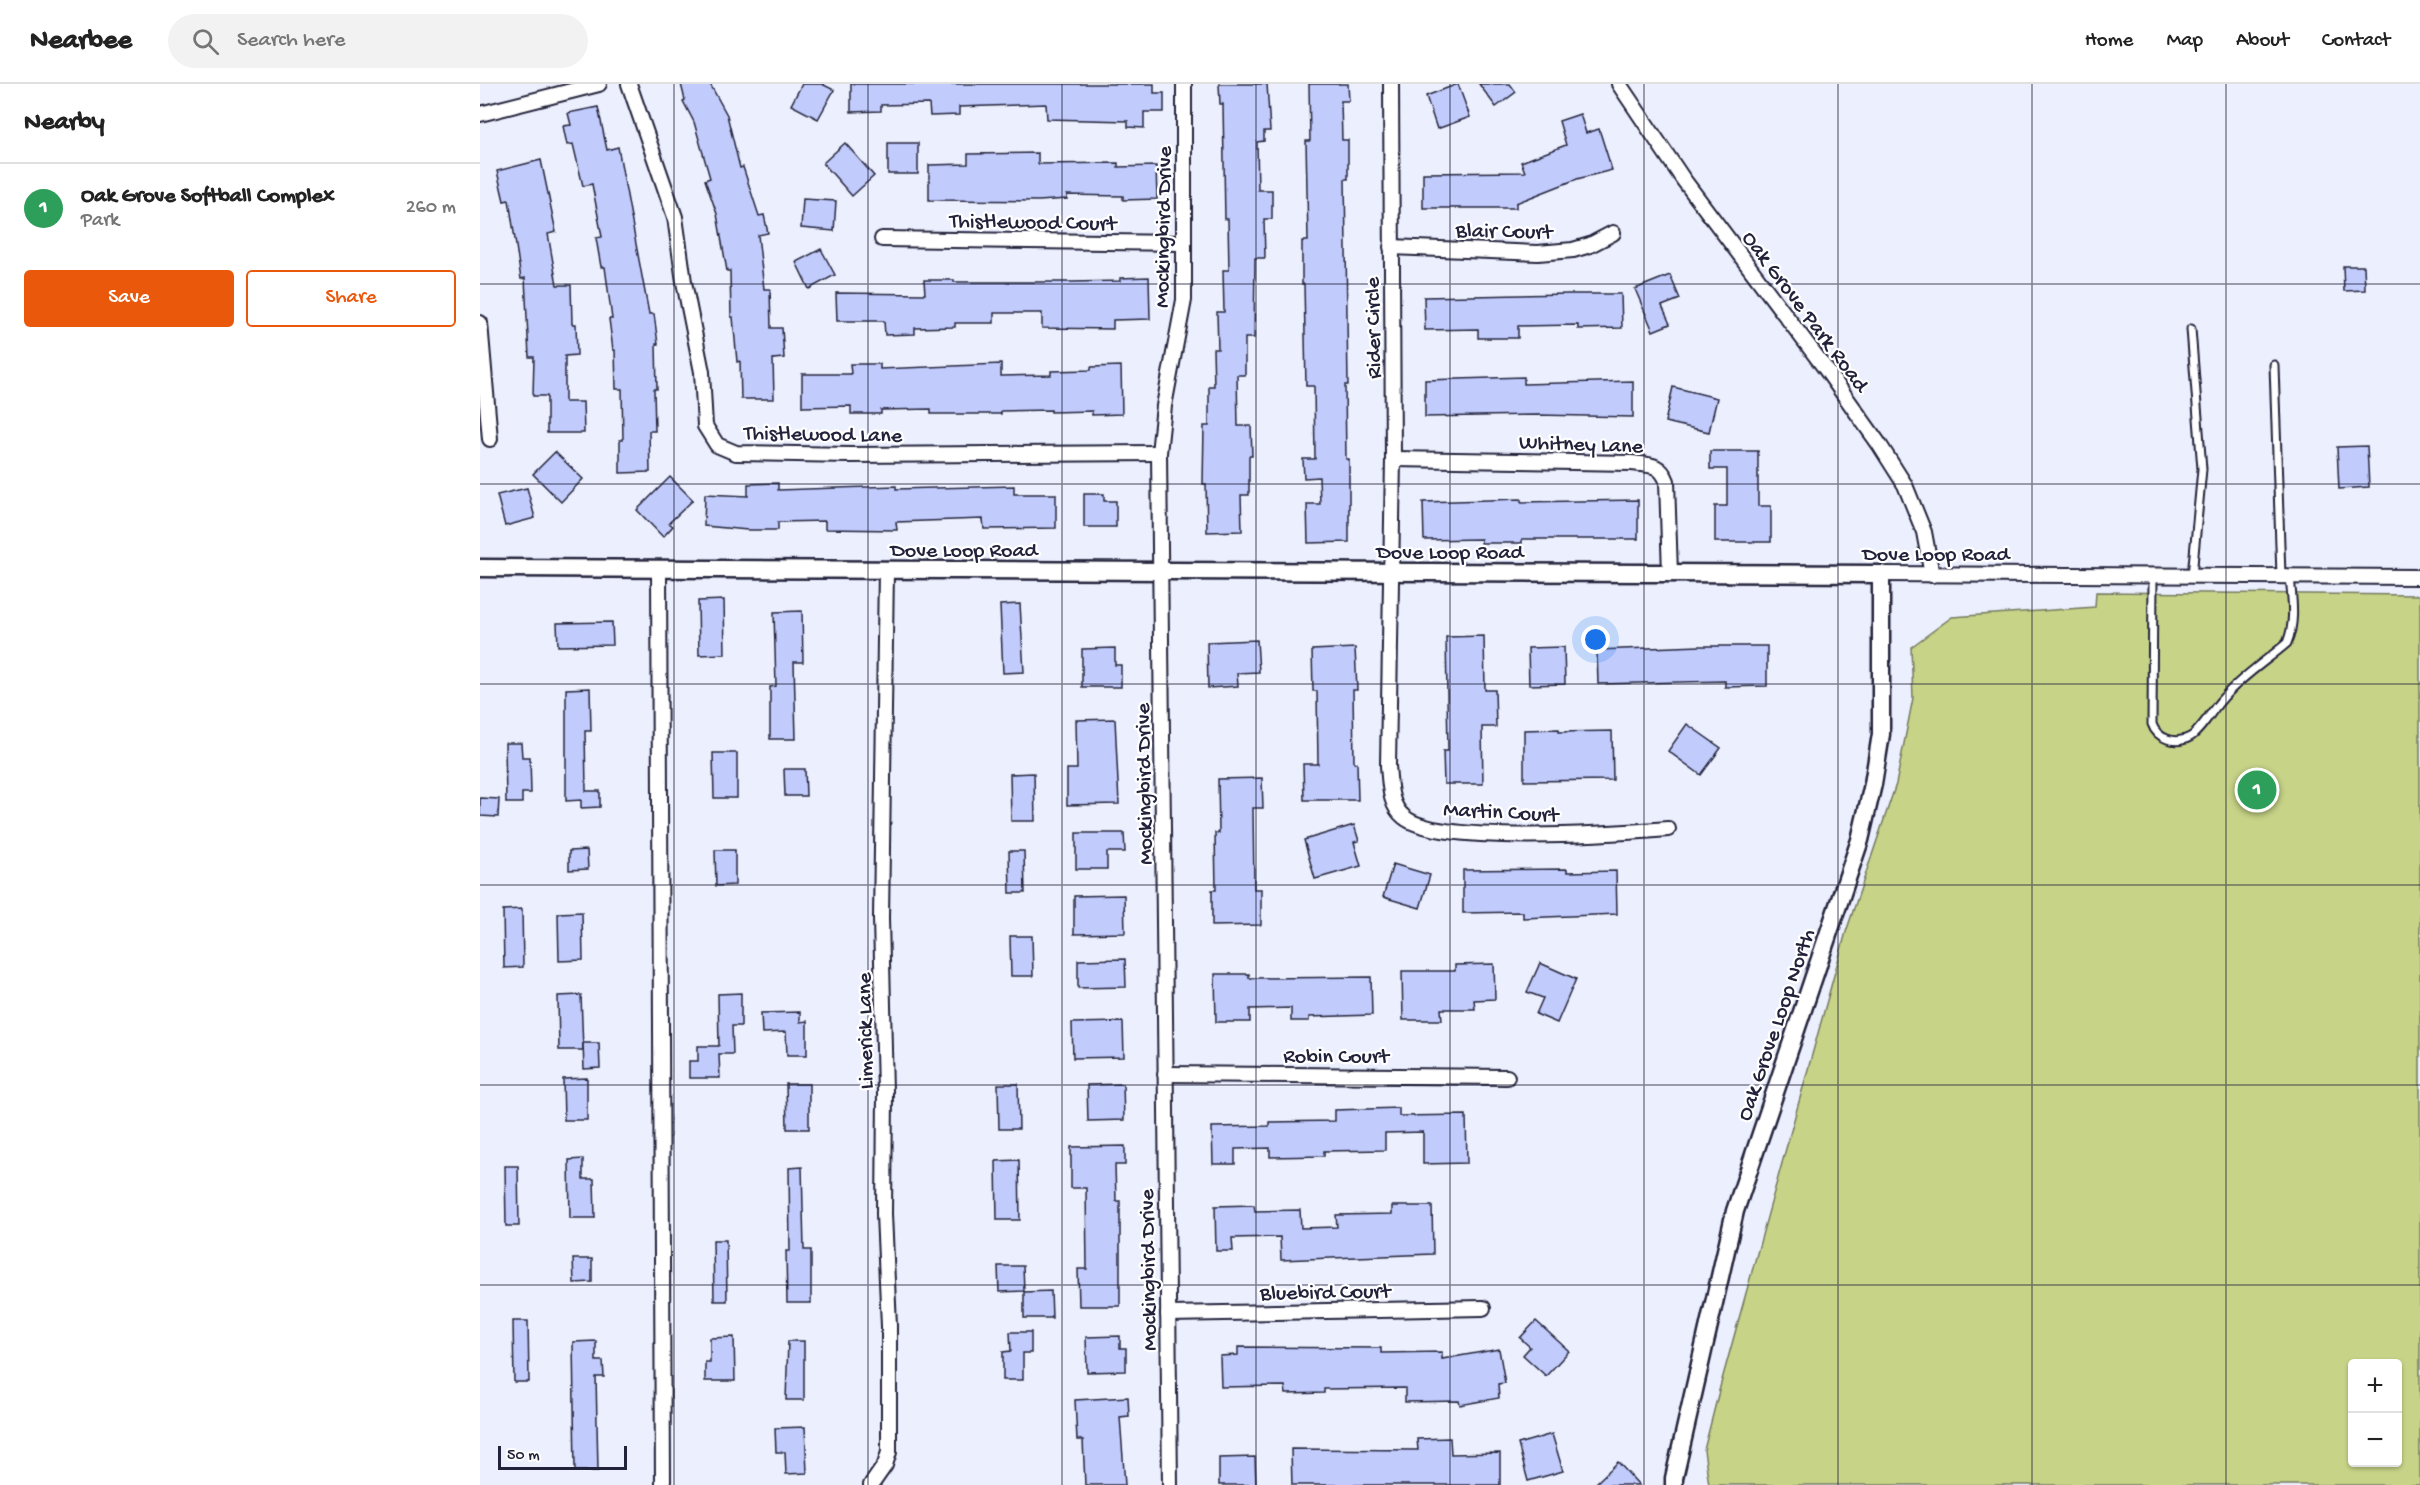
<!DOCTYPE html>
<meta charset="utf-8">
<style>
:root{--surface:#fff;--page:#f2f2f2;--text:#222;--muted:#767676;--line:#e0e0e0;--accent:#ea580c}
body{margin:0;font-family:"Gochi Hand",sans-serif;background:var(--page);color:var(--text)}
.controls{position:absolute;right:18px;bottom:18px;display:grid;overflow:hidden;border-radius:6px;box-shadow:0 2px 4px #0004}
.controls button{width:54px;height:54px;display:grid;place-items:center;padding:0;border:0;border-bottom:2px solid var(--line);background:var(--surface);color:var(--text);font:30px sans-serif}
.scale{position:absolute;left:18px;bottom:15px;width:129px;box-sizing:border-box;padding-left:6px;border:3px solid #22223b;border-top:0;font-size:16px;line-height:21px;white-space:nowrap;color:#22223b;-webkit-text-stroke:4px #fff;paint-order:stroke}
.you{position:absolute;left:1116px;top:556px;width:21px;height:21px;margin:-15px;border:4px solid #fff;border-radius:50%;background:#1a73e8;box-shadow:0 0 0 9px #1a73e833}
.badge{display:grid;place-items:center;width:39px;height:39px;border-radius:50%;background:var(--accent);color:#fff;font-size:20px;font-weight:700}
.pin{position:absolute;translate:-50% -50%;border:3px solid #fff;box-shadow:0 2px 6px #0006}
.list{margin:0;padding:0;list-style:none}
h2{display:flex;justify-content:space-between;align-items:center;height:78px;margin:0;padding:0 24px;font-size:26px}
h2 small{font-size:20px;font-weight:400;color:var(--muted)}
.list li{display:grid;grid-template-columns:39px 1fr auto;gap:18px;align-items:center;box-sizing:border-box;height:90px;padding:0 24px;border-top:2px solid var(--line)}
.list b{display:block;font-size:22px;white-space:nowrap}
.list p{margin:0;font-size:20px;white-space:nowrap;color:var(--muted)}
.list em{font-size:20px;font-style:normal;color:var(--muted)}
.actions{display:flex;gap:12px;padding:18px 24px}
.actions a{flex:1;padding:14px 0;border:2px solid var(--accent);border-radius:6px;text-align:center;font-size:21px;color:var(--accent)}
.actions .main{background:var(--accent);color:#fff}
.icon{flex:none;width:33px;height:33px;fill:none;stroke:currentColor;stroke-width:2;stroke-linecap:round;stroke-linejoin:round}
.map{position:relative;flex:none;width:1940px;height:1401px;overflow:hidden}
header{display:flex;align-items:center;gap:36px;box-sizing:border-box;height:84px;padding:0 30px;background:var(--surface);border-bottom:2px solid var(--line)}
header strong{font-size:28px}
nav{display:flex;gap:33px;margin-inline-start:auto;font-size:21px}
.search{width:420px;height:54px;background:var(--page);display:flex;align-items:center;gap:15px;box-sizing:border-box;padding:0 21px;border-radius:33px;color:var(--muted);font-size:22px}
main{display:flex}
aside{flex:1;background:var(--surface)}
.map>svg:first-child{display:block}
.green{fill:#c7d387;stroke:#747a61;stroke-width:1.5;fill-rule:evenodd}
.building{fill:#c1ccfd;stroke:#22223b;stroke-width:1.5}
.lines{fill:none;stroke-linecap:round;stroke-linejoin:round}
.service-casing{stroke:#22223b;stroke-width:11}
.minor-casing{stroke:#22223b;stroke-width:18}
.tertiary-casing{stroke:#22223b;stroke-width:21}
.service{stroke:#fff;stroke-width:7}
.minor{stroke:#fff;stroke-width:14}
.tertiary{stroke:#fff;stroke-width:16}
.grid{fill:none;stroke:#22223b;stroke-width:1.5;stroke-opacity:0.55}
.labels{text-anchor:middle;stroke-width:4.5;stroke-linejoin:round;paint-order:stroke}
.street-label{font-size:22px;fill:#22223b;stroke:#fff}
</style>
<header>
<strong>Nearbee</strong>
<div class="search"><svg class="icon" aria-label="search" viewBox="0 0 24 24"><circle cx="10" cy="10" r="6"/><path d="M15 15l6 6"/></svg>Search here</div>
<nav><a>Home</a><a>Map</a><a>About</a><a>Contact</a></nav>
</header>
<main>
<aside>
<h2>Nearby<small></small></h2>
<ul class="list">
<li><span class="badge" style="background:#2e9e5b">1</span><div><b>Oak Grove Softball Complex</b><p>Park</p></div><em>260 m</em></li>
</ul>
<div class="actions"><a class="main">Save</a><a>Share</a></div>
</aside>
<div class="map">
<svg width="1940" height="1401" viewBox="0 0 1940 1401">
<rect width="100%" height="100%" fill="#ecf0fe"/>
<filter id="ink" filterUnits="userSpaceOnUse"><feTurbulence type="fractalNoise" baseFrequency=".0167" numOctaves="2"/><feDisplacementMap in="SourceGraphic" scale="12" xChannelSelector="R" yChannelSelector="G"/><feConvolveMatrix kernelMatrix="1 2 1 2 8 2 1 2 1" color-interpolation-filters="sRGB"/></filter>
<g filter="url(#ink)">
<path class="green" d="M 1616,508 L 1940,511 L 1940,1401 L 1229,1401 L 1224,1366 L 1240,1303 L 1366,848 L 1416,700 L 1433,614 L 1431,563 L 1472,533 L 1615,523 ZM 1872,1280 L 1918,1280 L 1918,1378 L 1872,1378 Z"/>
<g class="building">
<polygon points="201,0 230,0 247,31 260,84 263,83 279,132 284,131 288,149 278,151 284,205 290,205 291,244 302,244 304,274 293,275 294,315 261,315 260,277 257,278 253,233 251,233 250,187 247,187 237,130 225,96 230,94 214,38 203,17 205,16"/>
<polygon points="322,0 342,0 354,6 338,35 311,21"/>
<polygon points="371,0 674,0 674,9 684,9 684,28 664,28 664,44 648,43 648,37 567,35 566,20 479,23 479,31 450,32 449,20 401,21 401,27 371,28"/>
<polygon points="739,0 787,0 790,47 784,47 784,57 777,58 778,106 792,106 792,135 784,135 785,174 775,174 774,254 765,254 765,291 757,291 758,342 771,342 772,372 769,372 769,411 761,411 762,447 727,448 726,400 723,400 724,342 729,342 729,302 734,302 733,265 738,265 737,228 744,228 743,186 749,186 748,135 745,135 743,20 740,20"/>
<polygon points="829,0 868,0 869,17 861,17 862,56 868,56 868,95 865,95 868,301 865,301 866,375 869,375 869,458 828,459 827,420 840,420 839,393 824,394 823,375 835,375 834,302 826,302 824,200 822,200 822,157 828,157 826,57 830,57"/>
<polygon points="978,0 990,33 957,45 946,12"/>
<polygon points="999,0 1030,0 1036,8 1016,23"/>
<polygon points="118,23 127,66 138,63 169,230 174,230 178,260 176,260 177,305 174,305 175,347 169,347 170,388 140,389 140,356 143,356 142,305 136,305 135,266 133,266 129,235 132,235 125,183 121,183 116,154 122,153 112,100 103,102 93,60 87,61 83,42 91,41 88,29"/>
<polygon points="1100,30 1106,49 1119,45 1132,86 1097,95 1036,119 1036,124 943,124 943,89 1045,88 1041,78 1086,61 1079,37"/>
<polygon points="365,59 394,92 372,112 343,79"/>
<rect x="408" y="59" width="30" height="31"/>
<polygon points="558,69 558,80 638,79 638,83 676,82 677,115 643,116 643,112 587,111 587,115 559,117 449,116 449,81 488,80 488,70"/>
<polygon points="61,76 76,148 68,150 77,201 91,201 92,240 96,240 97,271 85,272 85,318 103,318 104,349 67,349 67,312 53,312 54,273 49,273 45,194 41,195 29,116 24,117 17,87"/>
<polygon points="323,115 356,117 354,147 321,144"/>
<polygon points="341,165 355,191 329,205 316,178"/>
<polygon points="1863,182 1884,182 1885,206 1864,207"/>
<polygon points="1190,191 1200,215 1182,222 1190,240 1173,247 1155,205"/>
<polygon points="669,193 670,235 633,236 633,245 562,244 562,229 514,229 514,239 475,239 475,243 435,244 435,250 405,251 404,237 357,237 356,209 445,210 444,196 474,196 474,198 592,198 640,197 640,194"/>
<polygon points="1089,210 1141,210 1142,244 1098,245 1098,241 1038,242 1038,254 998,254 998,245 945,246 944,213"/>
<polygon points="370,280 400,280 400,285 521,280 521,292 571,291 571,287 611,286 611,283 641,282 642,330 612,331 612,327 571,328 571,326 521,327 521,330 451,330 451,325 401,326 401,330 371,330 371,322 322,323 322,290 371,290"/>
<polygon points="1044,293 1044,300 1153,297 1153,333 1058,331 945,333 945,296"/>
<polygon points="1193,303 1237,314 1229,348 1185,338"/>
<polygon points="1887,362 1889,403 1859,405 1857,363"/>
<polygon points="1230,367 1278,367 1278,422 1291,422 1291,458 1235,458 1235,422 1247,422 1247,385 1230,385"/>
<polygon points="75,368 103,395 81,418 53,390"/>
<polygon points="190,393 213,416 189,439 193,442 183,453 157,426"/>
<polygon points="298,399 298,406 416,402 416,405 534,402 534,410 576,410 576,444 504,445 503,435 416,438 417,446 345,445 345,437 298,438 298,446 268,446 224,442 225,410 268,412 268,400"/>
<polygon points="47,404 55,434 25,442 17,411"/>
<polygon points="604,410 624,410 624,417 636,417 636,443 604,443"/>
<polygon points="1041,415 1041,418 1158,416 1158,455 1042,455 1042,459 1001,459 1001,455 944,456 943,418"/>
<polygon points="244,516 245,570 219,571 218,517"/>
<polygon points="540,520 544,588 523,589 520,521"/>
<polygon points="322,527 323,578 314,578 316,655 290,655 290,603 296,602 294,528"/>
<polygon points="132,538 133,561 78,562 77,539"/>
<polygon points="1004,552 1005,606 1015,606 1016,643 1002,643 1003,700 964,700 963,667 968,667 966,553"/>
<polygon points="777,556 779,588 757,589 758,602 728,604 727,558"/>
<polygon points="1220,562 1287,562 1287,602 1245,603 1245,597 1118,600 1117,566"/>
<polygon points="1084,563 1085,600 1049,601 1048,564"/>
<polygon points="635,564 635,581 641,581 641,603 602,603 602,565"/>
<polygon points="875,564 877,606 873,606 874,679 877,679 878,716 824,716 823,680 838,680 837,607 833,607 832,566"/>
<polygon points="110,604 111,647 105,647 106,707 120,707 120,723 101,724 101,716 86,717 86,605"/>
<polygon points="635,635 639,720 587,721 587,685 597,685 596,636"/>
<polygon points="1207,640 1241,664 1221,691 1188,667"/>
<polygon points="1079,645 1079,648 1132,647 1133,696 1044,697 1044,646"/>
<polygon points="25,659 41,659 42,673 50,673 51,709 42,709 42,719 26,719"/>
<polygon points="233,669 257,669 257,714 234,714"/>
<polygon points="304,685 325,685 326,712 305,712"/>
<polygon points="554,689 555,737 531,737 530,690"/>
<polygon points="782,694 783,724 773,724 774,805 781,805 781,841 732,842 732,806 736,806 735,749 739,749 738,695"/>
<polygon points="0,714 19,715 18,733 0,732"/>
<polygon points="874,741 879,757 874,758 881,782 835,795 824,756"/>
<polygon points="596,749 644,749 645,768 627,768 627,785 596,785"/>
<polygon points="107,766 108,785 89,786 89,767"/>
<polygon points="235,766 255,766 255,801 236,802"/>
<polygon points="529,767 544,767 545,809 530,809"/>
<polygon points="913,780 950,791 940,824 903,813"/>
<polygon points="1087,785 1087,788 1136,787 1137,830 1043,834 1043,828 983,829 983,786"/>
<polygon points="644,811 645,849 594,850 594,812"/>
<polygon points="42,825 43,883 24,884 23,826"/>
<polygon points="102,828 103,876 79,877 78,829"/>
<polygon points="530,852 552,852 553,892 531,892"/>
<polygon points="645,875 646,903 598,904 598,876"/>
<polygon points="1060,879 1096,895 1077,939 1056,930 1063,914 1047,908"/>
<polygon points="1014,880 1015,915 994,916 995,925 961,925 962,936 923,936 922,887 975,887 975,881"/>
<polygon points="735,890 769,890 769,894 891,893 892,931 829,933 829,937 811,937 811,924 770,925 770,938 736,938"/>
<polygon points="261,909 261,942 252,942 253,970 239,970 240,994 209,994 209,977 218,977 218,962 239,962 238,910"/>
<polygon points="101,911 103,966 79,966 78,912"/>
<polygon points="320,928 320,938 327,937 327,971 307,971 306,948 282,949 281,929"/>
<polygon points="643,938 644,973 593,974 592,939"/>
<polygon points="103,959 119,959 120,984 104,985"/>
<polygon points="107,994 107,1036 84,1036 83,995"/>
<polygon points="306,1000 329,1000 329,1045 307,1045"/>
<polygon points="518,1000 538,1000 539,1045 519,1045"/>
<polygon points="643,1000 644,1036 608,1037 607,1001"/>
<polygon points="919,1024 919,1032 986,1031 987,1079 943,1080 943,1048 905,1049 905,1066 844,1067 844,1072 790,1073 790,1064 755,1065 755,1080 733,1080 732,1043 789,1042 789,1038 855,1037 855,1026"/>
<polygon points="645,1062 645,1081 635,1081 636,1117 640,1117 640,1222 599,1222 598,1185 607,1185 606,1104 591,1104 591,1063"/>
<polygon points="103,1075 103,1095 114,1095 115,1134 90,1134 89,1076"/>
<polygon points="539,1076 540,1136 517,1136 516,1077"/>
<polygon points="25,1082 38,1082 39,1142 26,1142"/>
<polygon points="322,1083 324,1166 331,1166 331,1219 307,1219 306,1167 310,1167 309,1084"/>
<polygon points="774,1121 775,1127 820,1126 821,1144 857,1143 856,1131 912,1130 912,1122 952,1122 953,1170 801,1176 800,1153 752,1154 753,1167 736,1167 735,1122"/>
<polygon points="233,1156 246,1156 247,1217 234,1217"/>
<polygon points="93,1175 112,1175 112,1198 94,1199"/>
<polygon points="518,1182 543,1182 544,1207 519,1208"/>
<polygon points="571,1207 572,1234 544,1234 544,1208"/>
<polygon points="33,1237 48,1237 49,1298 34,1298"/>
<polygon points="1056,1237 1089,1267 1066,1292 1043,1271 1050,1263 1040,1254"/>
<polygon points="530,1248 551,1248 551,1269 543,1269 543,1296 523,1296 523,1268 531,1267"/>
<polygon points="640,1252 640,1264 646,1264 646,1287 607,1288 606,1253"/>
<polygon points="254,1253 255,1297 225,1297 225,1278 230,1278 230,1254"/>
<polygon points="116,1257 116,1277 123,1277 124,1293 116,1293 118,1387 95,1387 93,1258"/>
<polygon points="308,1257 324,1257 324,1316 306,1316"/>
<polygon points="758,1263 901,1264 901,1269 962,1268 962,1275 1019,1265 1025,1299 1018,1300 1019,1314 980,1321 979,1317 925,1318 925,1304 844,1305 844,1309 806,1310 805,1302 741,1303 740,1272 758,1271"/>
<polygon points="648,1313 649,1332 640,1333 645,1401 605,1401 603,1356 597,1356 595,1316"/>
<polygon points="325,1343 327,1389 306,1390 305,1368 296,1368 295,1344"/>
<polygon points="1072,1350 1083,1387 1048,1397 1038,1360"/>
<polygon points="970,1354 971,1370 1020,1369 1020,1401 812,1401 811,1365 938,1366 937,1355"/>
<polygon points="775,1373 776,1401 739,1401 739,1374"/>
<polygon points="1138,1378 1159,1401 1114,1401"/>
</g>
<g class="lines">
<defs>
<g id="service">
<polyline points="1711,245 1722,385 1712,492"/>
<polyline points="1794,281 1801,492"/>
<path d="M 1673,492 L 1672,640 C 1677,655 1696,661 1710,653 C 1720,648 1734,623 1743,614 C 1761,593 1786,577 1807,559 C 1816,537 1812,516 1810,492"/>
</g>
<g id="minor">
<polyline points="149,0 195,133 204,198 222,288 225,342 237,361 256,369 370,371 679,369"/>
<path d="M 911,0 L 913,375 L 908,682 C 910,700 909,721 924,733 C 958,762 1139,749 1188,745"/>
<polyline points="1139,0 1203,95 1345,284 1399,360 1425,401 1444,448 1452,491"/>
<polyline points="0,30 119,0"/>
<polyline points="402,155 704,159"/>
<polyline points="911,163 1058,169 1093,166 1110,161 1133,149"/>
<polyline points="0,239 10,355"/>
<path d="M 913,375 L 1151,379 C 1169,381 1180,379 1187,397 L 1190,490"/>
<polyline points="179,485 183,1401"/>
<polyline points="1401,490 1940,493"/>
<polyline points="685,990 1027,993"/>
<polyline points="688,1230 1003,1224"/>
<polyline points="391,1401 405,1381 409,1368 409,1242 404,1130 405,1008 401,834 406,486"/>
<polyline points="690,1401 679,369 684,322 704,216 704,0"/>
</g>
<polyline id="tertiary" points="0,484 1401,490 1401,650 1393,700 1380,756 1255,1127 1194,1394 1194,1401"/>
</defs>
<use href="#service" class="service-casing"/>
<use href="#minor" class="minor-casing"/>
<use href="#tertiary" class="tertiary-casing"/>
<use href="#service" class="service"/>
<use href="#minor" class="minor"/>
<use href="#tertiary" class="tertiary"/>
</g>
</g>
<path class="grid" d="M 194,0 L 194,1401M 388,0 L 388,1401M 582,0 L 582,1401M 776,0 L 776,1401M 970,0 L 970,1401M 1164,0 L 1164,1401M 1358,0 L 1358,1401M 1552,0 L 1552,1401M 1746,0 L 1746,1401M 0,200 L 1940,200M 0,400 L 1940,400M 0,600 L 1940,600M 0,801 L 1940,801M 0,1001 L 1940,1001M 0,1201 L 1940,1201"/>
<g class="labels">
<g class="street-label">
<text transform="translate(553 136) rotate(1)" y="8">Thistlewood Court</text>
<text transform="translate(681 143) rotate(-89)" y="8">Mockingbird Drive</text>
<text transform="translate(1024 145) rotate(1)" y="8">Blair Court</text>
<text transform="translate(1327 226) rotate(53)" y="8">Oak Grove Park Road</text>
<text transform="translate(891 244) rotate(-91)" y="8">Rider Circle</text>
<text transform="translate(343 348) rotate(1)" y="8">Thistlewood Lane</text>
<text transform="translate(1101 358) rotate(2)" y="8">Whitney Lane</text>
<text x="484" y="472">Dove Loop Road</text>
<text x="970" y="474">Dove Loop Road</text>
<text x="1456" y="476">Dove Loop Road</text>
<text transform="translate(662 700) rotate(-91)" y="8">Mockingbird Drive</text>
<text transform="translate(1021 726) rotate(3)" y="8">Martin Court</text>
<text transform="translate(1294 940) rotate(-71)" y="8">Oak Grove Loop North</text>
<text transform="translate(383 947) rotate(-91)" y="8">Limerick Lane</text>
<text x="856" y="978">Robin Court</text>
<text transform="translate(666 1186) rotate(-91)" y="8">Mockingbird Drive</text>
<text transform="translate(845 1206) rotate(-1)" y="8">Bluebird Court</text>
</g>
</g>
</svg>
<div class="controls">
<button>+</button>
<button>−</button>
</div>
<div class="scale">50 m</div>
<div class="you"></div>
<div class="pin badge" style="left:1777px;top:706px;background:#2e9e5b">1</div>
</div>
</main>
